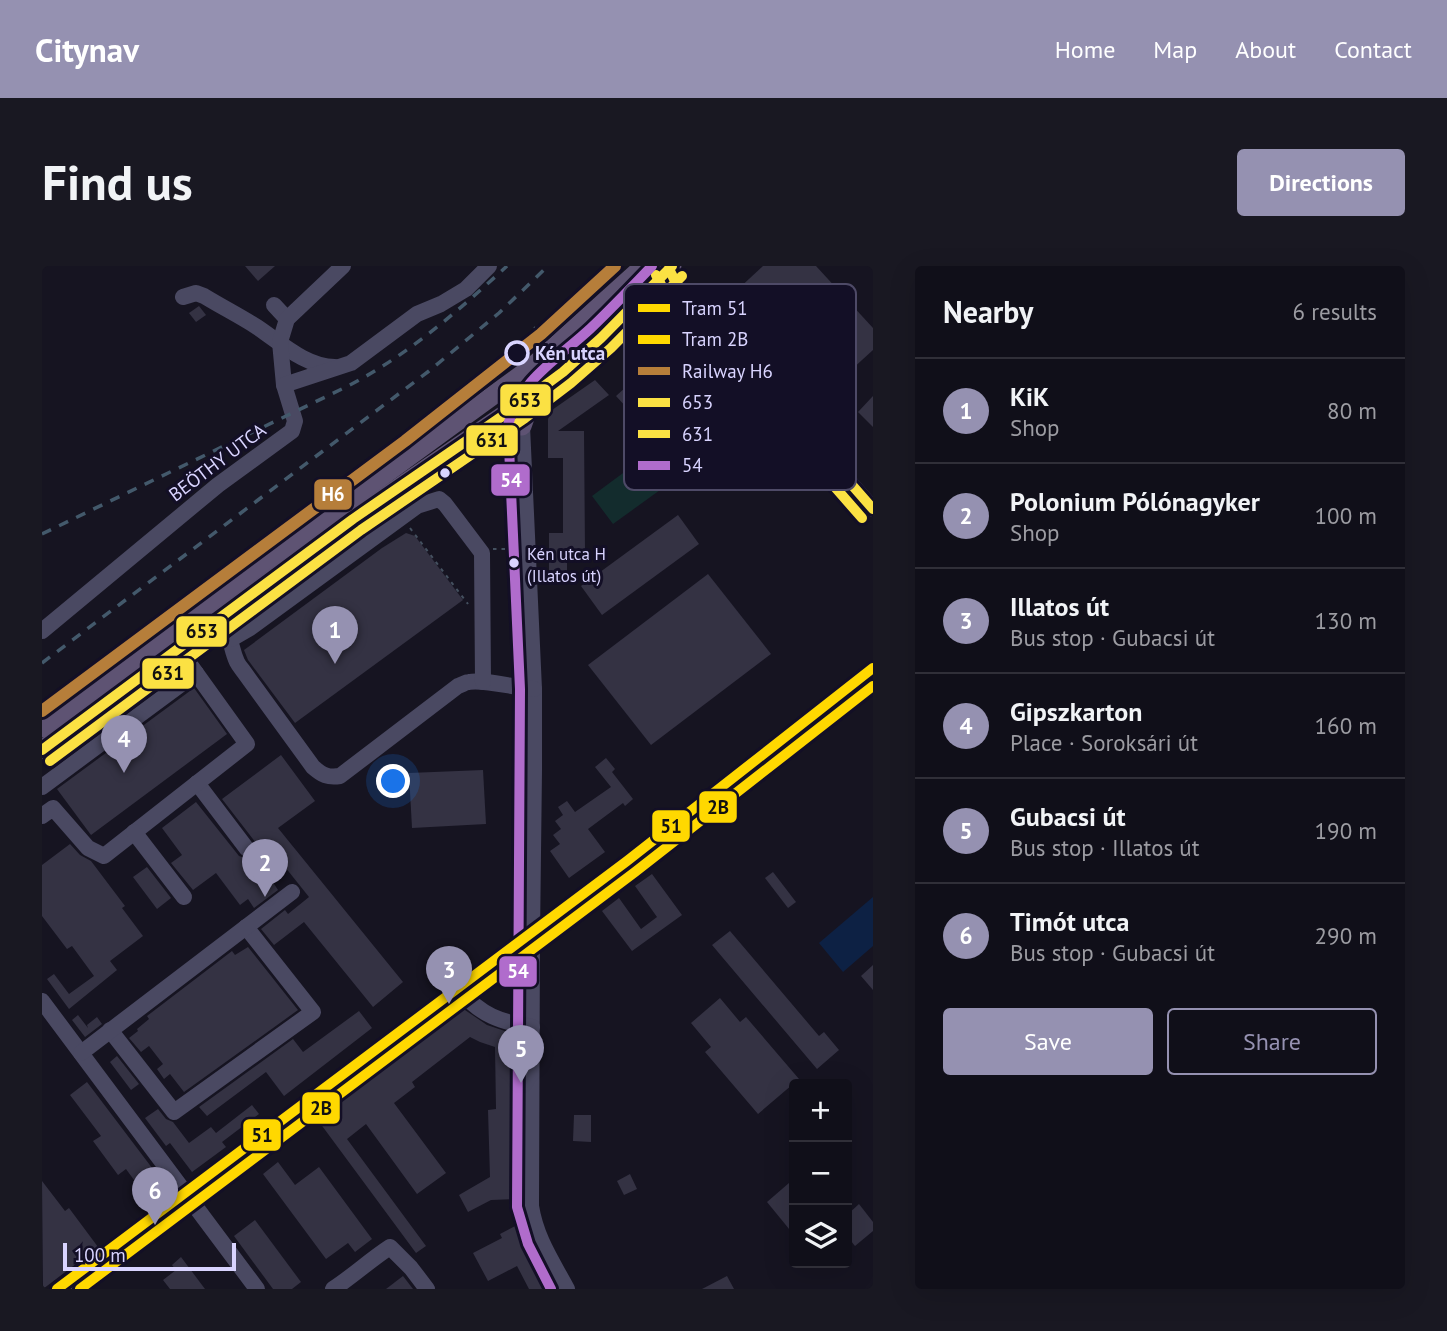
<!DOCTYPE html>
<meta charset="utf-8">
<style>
:root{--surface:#100f19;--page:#191822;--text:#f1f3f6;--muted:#9c9ca2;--line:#302f38;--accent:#9591b1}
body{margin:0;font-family:"PT Sans",sans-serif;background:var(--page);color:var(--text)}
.controls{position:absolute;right:21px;bottom:21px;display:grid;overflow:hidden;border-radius:7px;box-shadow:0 7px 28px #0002}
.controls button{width:63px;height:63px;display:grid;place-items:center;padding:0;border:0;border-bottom:2px solid var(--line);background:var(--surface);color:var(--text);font:35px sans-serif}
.scale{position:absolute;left:21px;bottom:18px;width:173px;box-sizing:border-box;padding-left:7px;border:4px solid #d9d4ff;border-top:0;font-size:19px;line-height:24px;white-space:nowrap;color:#d9d4ff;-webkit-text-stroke:5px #130f26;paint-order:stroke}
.you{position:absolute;left:352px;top:516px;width:24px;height:24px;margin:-18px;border:5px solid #fff;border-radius:50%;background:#1a73e8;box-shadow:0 0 0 10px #1a73e833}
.badge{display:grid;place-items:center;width:46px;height:46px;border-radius:50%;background:var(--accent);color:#fff;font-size:23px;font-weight:700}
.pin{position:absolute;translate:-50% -58px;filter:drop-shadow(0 2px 4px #0008)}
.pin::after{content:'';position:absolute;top:37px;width:24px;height:21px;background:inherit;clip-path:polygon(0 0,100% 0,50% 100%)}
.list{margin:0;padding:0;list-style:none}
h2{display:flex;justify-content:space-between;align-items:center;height:91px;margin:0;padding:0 28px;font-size:30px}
h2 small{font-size:23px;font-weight:400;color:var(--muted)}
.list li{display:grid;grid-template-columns:46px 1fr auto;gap:21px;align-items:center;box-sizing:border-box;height:105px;padding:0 28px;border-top:2px solid var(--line)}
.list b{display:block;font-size:26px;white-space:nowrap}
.list p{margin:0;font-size:23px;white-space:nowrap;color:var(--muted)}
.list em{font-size:23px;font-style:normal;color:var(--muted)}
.actions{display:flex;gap:14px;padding:21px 28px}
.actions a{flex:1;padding:16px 0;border:2px solid var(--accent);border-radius:7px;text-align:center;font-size:24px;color:var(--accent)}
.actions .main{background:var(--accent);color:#fff}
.icon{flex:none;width:38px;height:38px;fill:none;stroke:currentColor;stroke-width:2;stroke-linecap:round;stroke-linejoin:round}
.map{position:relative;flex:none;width:831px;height:1023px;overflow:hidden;border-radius:7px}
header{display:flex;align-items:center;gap:42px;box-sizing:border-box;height:98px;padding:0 35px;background:var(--accent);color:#fff}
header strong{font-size:33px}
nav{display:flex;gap:38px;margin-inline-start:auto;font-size:24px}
.intro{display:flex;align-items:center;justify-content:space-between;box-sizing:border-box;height:168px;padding:0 42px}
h1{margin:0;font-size:49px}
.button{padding:18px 32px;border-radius:7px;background:var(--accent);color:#fff;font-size:24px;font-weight:700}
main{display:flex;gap:42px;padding:0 42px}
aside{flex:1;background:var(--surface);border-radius:7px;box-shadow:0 7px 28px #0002}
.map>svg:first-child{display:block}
.green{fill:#132c2d}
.water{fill:#0d2144}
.building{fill:#343243}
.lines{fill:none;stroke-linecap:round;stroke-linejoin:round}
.path{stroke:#44505f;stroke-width:2;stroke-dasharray:3.5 5;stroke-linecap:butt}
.minor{stroke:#4a4962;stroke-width:16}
.major{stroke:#5e5373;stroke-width:19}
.rail{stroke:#43596b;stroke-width:3.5;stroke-dasharray:10 9;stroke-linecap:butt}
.bus-1-casing{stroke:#130f26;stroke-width:16}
.bus-2-casing{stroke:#130f26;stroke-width:16}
.bus-3-casing{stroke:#130f26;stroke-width:16}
.bus-1{stroke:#fbe143;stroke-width:10}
.bus-2{stroke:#fbe143;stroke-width:10}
.bus-3{stroke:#b06ccc;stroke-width:10}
.rail-1-casing{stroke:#130f26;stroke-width:18}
.rail-1{stroke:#b67e3a;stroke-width:12}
.tram-1-casing{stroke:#130f26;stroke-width:16}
.tram-2-casing{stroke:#130f26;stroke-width:16}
.tram-1{stroke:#ffd800;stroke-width:10}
.tram-2{stroke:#ffd800;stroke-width:10}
.stop-dot{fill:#130f26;stroke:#d9d4ff;stroke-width:3.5}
.bus-dot{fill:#d9d4ff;stroke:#130f26;stroke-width:2.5}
.labels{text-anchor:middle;stroke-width:6;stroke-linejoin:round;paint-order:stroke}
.bus-label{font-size:17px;fill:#d9d4ff;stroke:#130f26;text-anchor:start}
.stop-label{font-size:19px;font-weight:bold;fill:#d9d4ff;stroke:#130f26;text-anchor:start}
.street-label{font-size:19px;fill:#d9d4ff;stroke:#130f26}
.key{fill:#130f26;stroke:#4e4a67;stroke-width:2}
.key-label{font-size:19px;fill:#d9d4ff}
.line-badge{stroke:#130f26;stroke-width:2.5}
.badge-label{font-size:19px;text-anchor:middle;font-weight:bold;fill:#fff}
.pale-badge-label{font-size:19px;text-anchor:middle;font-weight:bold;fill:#111}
</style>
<header>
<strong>Citynav</strong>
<nav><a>Home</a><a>Map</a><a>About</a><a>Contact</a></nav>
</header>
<div class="intro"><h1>Find us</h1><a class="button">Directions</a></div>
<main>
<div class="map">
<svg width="831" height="1023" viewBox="0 0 831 1023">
<rect width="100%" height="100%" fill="#161421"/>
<polygon class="green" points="604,190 625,219 571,258 550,230"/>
<polygon class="water" points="831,631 831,680 801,706 777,677"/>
<g class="building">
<polygon points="203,0 233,0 216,15"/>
<polygon points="721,0 774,0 831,62 831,84 786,125 694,25"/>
<polygon points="157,40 164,49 154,56 147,47"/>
<polygon points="616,92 625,103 603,123 632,155 616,170 588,139 585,142 574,130"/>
<polygon points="553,114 567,129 516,165 542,165 543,285 525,285 525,310 507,310 507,267 521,267 521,192 506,192 506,153 510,144"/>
<polygon points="831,130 831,161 816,146"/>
<polygon points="636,249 657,278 560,349 539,320"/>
<polygon points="364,267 373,270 421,334 253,457 206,394 202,384 340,282"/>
<polygon points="666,308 729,388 609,479 546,399"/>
<polygon points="152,422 185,468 49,569 15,523"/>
<polygon points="239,489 273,535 236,562 361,716 331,741 262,656 232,679 219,663 243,644 246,648 267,631 239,596 225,607 236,624 212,642 206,633 198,639 174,607 151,624 129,597 140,589 120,562 154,536 197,590 206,593 212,591 215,586 214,577 180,533"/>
<polygon points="564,492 573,503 570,506 591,533 583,540 581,537 546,563 563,586 527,612 508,585 518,578 511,569 519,563 513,555 521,549 516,541 525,535 533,546 569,521 553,501"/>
<polygon points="441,504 444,558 370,562 367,507"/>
<polygon points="28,578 38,589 49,595 83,640 80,642 101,670 68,695 75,704 27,743 5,713 12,708 27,728 52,710 30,680 25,683 0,650 0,599"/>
<polygon points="105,601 129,632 115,643 91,611"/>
<polygon points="731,606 754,636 746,642 723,612"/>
<polygon points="610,608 640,649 590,685 560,645 577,632 599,663 615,651 593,620"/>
<polygon points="688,665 777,770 782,766 797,784 775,803 670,679"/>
<polygon points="206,681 256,744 142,826 128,808 122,813 115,803 121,798 107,780 99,786 87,772 96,765 95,763 107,753 105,750 190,685 193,689"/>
<polygon points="831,699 831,724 819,710"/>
<polygon points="678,732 698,756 704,751 757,813 716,848 663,786 669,781 649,757"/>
<polygon points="420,742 445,759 472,768 475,933 449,934 426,946 417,929 448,911 446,844 454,843 453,781 438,776 428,771 370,816 373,821 352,837 404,907 375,928 324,858 305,873 384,980 374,987 275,853"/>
<polygon points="317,745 330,762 242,830 224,806 165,850 157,841 251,773 261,786"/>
<polygon points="36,749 46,762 45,759 55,751 60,758 43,771 30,754"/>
<polygon points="75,790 97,818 89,824 68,796"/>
<polygon points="45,816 129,927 111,940 84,903 76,909 51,875 59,870 28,829"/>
<polygon points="210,839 217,848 180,876 184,881 150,906 128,877 124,880 103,852 116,843 124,853 131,856 147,877 169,861 174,867"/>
<polygon points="532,849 549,849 549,876 531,875"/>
<polygon points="236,896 253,919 277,901 330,973 313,986 306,977 284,993 221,908"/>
<polygon points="588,908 595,923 582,929 575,915"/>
<polygon points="0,915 23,945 27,942 56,981 1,1023"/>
<polygon points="747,917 752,923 752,969 725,936"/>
<polygon points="817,938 831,956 831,965 813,980 805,970 805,949"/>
<polygon points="213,954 259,1016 250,1023 231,1023 192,970"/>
<polygon points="477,958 497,996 511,1023 487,1023 475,1000 446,1015 431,987 460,972 458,968"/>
<polygon points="139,991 163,1023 128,1023 121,1014 134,1004 130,999"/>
<polygon points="361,1010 371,1023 344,1023"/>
<polygon points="685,1010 692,1023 660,1023"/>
</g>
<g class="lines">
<g class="path">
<polyline points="492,61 502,71"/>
<polyline points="368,262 426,338"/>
<polyline points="451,283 470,283"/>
</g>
<g class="minor">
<polyline points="627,0 635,19 831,243"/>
<path d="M 141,31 L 154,27 L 162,30 C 180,41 198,50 215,61 C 239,77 264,101 293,101"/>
<polyline points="232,39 245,53"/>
<path d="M 486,106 L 476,118 L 475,129 L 480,160 L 492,423 L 492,504 L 490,671 L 489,940 C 494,972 510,995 525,1023"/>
<polyline points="242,119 238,76 245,53 301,0"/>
<path d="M 160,364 C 194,362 185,374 195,396 C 197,400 200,403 202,406 L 271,501 C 280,509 286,512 298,510 L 416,420 C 420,419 423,416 427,416 C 441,413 474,422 492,423"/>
<polyline points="0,365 176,219 250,165 253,155 242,119 309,97 375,48 399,38 424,23 447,0"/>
<polyline points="189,373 208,362 375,240 397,233 403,238 440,287 441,416"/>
<polyline points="155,517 205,583"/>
<polyline points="0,521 154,407"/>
<polyline points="0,550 11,542 46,582 62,590 205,478 136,382"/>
<polyline points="92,566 142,631"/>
<path d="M 418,725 C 439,749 458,756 490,761"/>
<polyline points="0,735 215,1023"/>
<polyline points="68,764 132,846 271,746 204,661"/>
<polyline points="39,787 250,626"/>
<polyline points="22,1023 490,671 730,483 831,406"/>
<path d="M 291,1023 C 311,1010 328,994 348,981 L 369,1002 L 385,1023"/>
</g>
<g class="major">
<polyline points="480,160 486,143 495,130"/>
<polyline points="0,462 217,300 490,101 602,0"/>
<polyline points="0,484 311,253 475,140 521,106 559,72 630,0"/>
</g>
<g class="rail">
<path d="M 0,268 L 304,121 C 365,90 415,46 465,0"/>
<polyline points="0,397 387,105 457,47 506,0"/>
</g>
<defs>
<g id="bus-1">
<polyline points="627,3 635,19 831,243"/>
<polyline points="0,484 311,253 475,140 521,106 559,72 630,0"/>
</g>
<g id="bus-2">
<polyline points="614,9 624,28 820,252"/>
<polyline points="8,495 319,264 483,152 529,117 569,82 640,10"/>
</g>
<path id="bus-3" d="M 509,1023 L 486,978 L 475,941 L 478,423 L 466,159 C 477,114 517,92 549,62 C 570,42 590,21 610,0"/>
</defs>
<use href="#bus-1" class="bus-1-casing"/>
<use href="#bus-2" class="bus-2-casing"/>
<use href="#bus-3" class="bus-3-casing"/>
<use href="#bus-1" class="bus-1"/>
<use href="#bus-2" class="bus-2"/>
<use href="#bus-3" class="bus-3"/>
<defs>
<polyline id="rail-1" points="0,445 363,175 499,68 573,0"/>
</defs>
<use href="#rail-1" class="rail-1-casing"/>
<use href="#rail-1" class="rail-1"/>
<defs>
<polyline id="tram-1" points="15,1023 585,595 831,402"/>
<polyline id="tram-2" points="38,1023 593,606 831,420"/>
</defs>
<use href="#tram-1" class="tram-1-casing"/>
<use href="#tram-2" class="tram-2-casing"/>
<use href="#tram-1" class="tram-1"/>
<use href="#tram-2" class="tram-2"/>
</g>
<circle class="stop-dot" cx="475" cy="87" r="11"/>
<g class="bus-dot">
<circle cx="403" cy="207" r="6"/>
<circle cx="472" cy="297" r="6"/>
</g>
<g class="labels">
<g class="bus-label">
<text x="485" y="294">Kén utca H<tspan x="485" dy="22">(Illatos út)</tspan></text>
</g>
<g class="stop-label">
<text x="493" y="94">Kén utca</text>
</g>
<g class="street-label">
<text transform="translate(175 196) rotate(-37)" y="7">BEÖTHY UTCA</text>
</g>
</g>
<rect x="582" y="18" width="232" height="206" rx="10" class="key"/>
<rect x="596" y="38" width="32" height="8" fill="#ffd800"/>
<rect x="596" y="69" width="32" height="9" fill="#ffd800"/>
<rect x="596" y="101" width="32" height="8" fill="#b67e3a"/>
<rect x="596" y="132" width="32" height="9" fill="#fbe143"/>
<rect x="596" y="164" width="32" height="8" fill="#fbe143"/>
<rect x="596" y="195" width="32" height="9" fill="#b06ccc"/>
<g class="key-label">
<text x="640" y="49">Tram 51</text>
<text x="640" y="80">Tram 2B</text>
<text x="640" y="112">Railway H6</text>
<text x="640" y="143">653</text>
<text x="640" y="175">631</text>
<text x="640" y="206">54</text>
</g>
<g class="line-badge">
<rect x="457" y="117" width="53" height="34" rx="7" fill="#fbe143"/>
<rect x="423" y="158" width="54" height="33" rx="7" fill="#fbe143"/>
<rect x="448" y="197" width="41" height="34" rx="7" fill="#b06ccc"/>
<rect x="271" y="212" width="40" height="33" rx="7" fill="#b67e3a"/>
<rect x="133" y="349" width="53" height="33" rx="7" fill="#fbe143"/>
<rect x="99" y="391" width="54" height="33" rx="7" fill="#fbe143"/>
<rect x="656" y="524" width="40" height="34" rx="7" fill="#ffd800"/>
<rect x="609" y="543" width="40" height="34" rx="7" fill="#ffd800"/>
<rect x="456" y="689" width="40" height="33" rx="7" fill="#b06ccc"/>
<rect x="259" y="825" width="40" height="34" rx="7" fill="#ffd800"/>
<rect x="200" y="852" width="40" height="34" rx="7" fill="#ffd800"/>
</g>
<g class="badge-label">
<text x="469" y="221">54</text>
<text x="291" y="235">H6</text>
<text x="476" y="712">54</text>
</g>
<g class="pale-badge-label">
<text x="483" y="141">653</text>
<text x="450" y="181">631</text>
<text x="160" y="372">653</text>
<text x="126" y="414">631</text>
<text x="676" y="548">2B</text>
<text x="629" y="567">51</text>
<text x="279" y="849">2B</text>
<text x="220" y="876">51</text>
</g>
</svg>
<div class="controls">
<button>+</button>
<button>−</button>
<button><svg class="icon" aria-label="layers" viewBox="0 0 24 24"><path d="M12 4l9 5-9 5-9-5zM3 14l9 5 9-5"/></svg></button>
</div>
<div class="scale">100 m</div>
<div class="you"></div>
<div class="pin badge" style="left:293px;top:398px">1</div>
<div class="pin badge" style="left:223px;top:631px">2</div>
<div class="pin badge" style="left:407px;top:738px">3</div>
<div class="pin badge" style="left:82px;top:507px">4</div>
<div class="pin badge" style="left:479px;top:817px">5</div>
<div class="pin badge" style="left:113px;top:959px">6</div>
</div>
<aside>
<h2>Nearby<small>6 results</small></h2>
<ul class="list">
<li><span class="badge">1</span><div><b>KiK</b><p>Shop</p></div><em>80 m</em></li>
<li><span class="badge">2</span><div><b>Polonium Pólónagyker</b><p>Shop</p></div><em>100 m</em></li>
<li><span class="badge">3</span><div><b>Illatos út</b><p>Bus stop · Gubacsi út</p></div><em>130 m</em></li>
<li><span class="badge">4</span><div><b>Gipszkarton</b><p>Place · Soroksári út</p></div><em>160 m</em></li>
<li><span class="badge">5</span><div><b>Gubacsi út</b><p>Bus stop · Illatos út</p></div><em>190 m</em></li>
<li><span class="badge">6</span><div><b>Timót utca</b><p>Bus stop · Gubacsi út</p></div><em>290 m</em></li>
</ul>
<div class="actions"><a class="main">Save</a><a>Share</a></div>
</aside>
</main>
